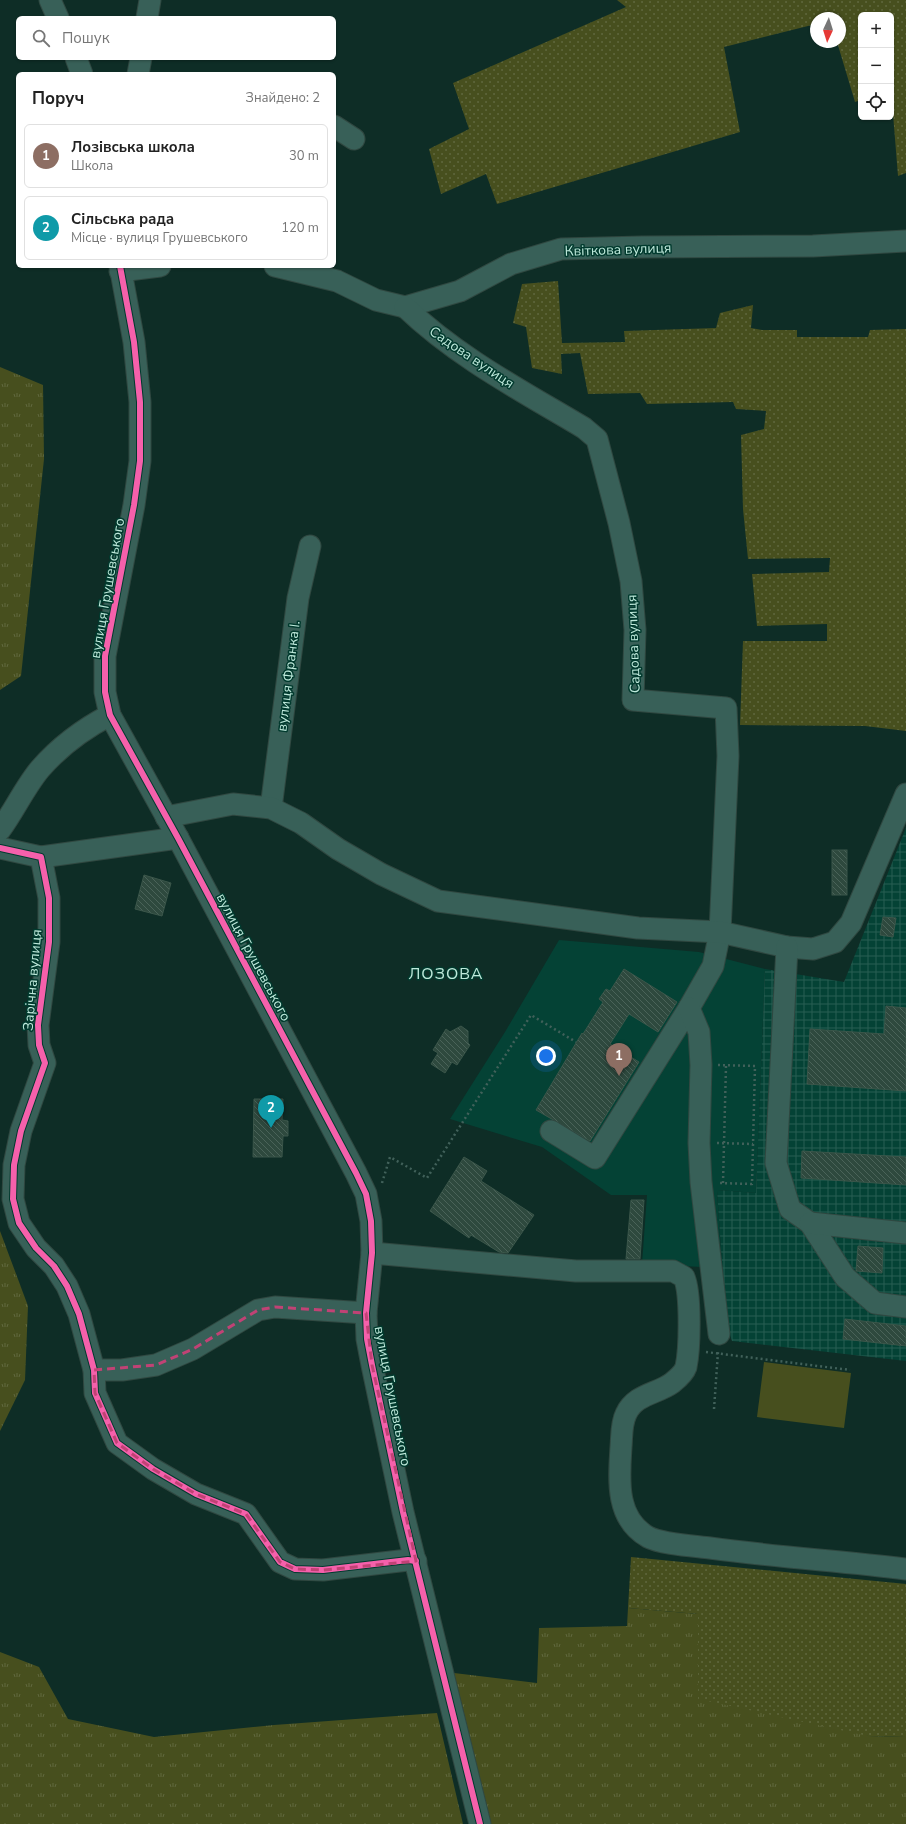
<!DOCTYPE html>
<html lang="uk">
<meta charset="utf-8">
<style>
:root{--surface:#fff;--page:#f6f6f6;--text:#222;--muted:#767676;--line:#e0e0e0;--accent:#d93025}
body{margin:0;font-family:"Nunito Sans",sans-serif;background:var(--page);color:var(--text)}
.controls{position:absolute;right:12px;top:12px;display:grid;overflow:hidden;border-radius:6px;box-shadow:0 1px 3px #0004}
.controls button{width:36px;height:36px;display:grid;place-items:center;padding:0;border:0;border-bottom:1px solid var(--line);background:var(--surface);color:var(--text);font:20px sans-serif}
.compass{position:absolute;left:810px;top:12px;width:36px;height:36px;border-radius:50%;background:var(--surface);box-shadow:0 1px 3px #0004;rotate:184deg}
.you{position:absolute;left:546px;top:1056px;width:14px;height:14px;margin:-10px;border:3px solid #fff;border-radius:50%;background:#1a73e8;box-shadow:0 0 0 6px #1a73e833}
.badge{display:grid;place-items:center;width:26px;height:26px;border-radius:50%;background:var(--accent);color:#fff;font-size:13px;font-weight:700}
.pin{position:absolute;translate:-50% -33px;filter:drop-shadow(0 1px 2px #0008)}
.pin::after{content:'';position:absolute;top:21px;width:14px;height:12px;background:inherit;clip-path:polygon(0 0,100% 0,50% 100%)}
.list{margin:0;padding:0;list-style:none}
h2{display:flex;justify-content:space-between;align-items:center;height:52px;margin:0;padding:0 16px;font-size:17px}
h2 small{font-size:13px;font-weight:400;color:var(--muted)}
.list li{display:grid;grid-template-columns:26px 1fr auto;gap:12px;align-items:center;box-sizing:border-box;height:64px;margin:0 8px 8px;padding:0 8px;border:1px solid var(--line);border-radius:6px}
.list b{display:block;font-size:15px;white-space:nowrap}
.list p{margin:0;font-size:13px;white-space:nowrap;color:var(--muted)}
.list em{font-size:13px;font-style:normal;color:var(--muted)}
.icon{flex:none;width:22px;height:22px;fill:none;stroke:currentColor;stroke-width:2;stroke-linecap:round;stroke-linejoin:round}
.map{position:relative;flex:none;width:906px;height:1824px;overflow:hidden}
.search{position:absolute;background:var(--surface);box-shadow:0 1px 3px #0004;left:16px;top:16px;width:320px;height:44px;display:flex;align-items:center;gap:10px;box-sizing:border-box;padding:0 14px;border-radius:6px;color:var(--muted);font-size:15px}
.panel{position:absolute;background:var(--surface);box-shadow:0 1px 3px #0004;left:16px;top:72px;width:320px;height:196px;border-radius:6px}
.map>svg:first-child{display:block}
.built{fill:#044235}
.industrial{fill:url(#industrial-grid)}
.grass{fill:url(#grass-tufts)}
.garden{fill:url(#garden-dots)}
.pitch{fill:#474f1e}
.building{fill:url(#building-back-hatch);stroke:#3b564a}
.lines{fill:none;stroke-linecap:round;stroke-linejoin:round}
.minor-casing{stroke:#304841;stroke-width:23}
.path{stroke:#41615a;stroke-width:2.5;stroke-dasharray:2 3;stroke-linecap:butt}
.minor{stroke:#386058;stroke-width:21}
.cycleway-casing{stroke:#013a2e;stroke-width:8}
.cycleway{stroke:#f560ab;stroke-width:6}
.marked{fill:none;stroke:#c14275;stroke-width:3;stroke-dasharray:8 5;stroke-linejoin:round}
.labels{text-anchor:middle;stroke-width:3;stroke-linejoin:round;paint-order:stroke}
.street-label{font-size:14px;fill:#bee9db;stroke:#013a2e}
.quarter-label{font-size:16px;letter-spacing:1px;fill:#bee9db;stroke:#013a2e}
</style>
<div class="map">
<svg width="906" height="1824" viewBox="0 0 906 1824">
<defs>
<pattern id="industrial-grid" width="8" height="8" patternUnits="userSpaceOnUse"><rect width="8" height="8" fill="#044235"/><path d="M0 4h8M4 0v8" fill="none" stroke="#275d52"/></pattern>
<pattern id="grass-tufts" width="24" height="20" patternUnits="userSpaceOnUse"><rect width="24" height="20" fill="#474f1e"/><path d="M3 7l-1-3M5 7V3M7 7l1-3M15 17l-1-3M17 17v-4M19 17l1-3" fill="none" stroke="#60683e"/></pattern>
<pattern id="garden-dots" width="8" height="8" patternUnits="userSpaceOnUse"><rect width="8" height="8" fill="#474f1e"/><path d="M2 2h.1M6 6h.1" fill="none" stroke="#60683e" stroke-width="1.8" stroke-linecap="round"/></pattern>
<pattern id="building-back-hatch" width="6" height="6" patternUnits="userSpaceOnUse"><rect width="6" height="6" fill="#2e493e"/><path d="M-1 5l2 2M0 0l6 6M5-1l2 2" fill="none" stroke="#4a6359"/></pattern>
</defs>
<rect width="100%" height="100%" fill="#0e2d26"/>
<polygon class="built" points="559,940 699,952 765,969 756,1193 717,1190 722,1268 642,1264 647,1195 611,1195 542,1147 450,1119 505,1032"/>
<polygon class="industrial" points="906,828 906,1361 732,1341 726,1323 717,1190 756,1193 765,969 844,982"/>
<g class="grass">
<polygon points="0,367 43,385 44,459 21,676 0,690"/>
<polygon points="0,1231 28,1306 25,1380 0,1431"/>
<polygon points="628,1608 698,1614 868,1736 906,1737 906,1824 489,1824 476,1763 454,1673 537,1683 539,1628 627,1626"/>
<polygon points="0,1652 39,1667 68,1719 154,1737 274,1725 437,1713 463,1824 0,1824"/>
</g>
<g class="garden">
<polygon points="617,0 906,0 906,173 898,176 891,89 891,15 861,15 861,100 855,102 837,42 840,42 840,18 816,18 816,24 724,47 740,132 497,204 486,174 441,194 429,149 469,129 453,83 626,7"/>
<polygon points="558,281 562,343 625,342 624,331 716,328 720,313 753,305 751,328 762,330 797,330 797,337 868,337 870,330 906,329 906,731 865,726 740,725 743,641 827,641 827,624 757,626 752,574 829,572 830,558 748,559 743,509 741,435 764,429 766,411 736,409 733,402 647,404 640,393 588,394 580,353 561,354 562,374 532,368 526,327 513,323 522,284"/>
<polygon points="631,1557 906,1584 906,1737 868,1736 698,1699 698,1614 628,1608"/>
</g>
<polygon class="pitch" points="764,1362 851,1373 844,1428 757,1417"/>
<g class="building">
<rect x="832" y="850" width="15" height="45"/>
<polygon points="144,875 171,883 162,916 135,909"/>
<polygon points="883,917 896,918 893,937 880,935"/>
<polygon points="624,969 677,1002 658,1032 629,1014 610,1044 639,1062 590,1141 536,1110 582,1033 583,1034 603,1002 599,999 606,989 610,991"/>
<polygon points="886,1006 906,1008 906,1091 807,1084 810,1029 884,1034"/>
<polygon points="461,1026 468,1031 468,1043 470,1045 457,1065 452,1062 445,1073 431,1064 438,1053 433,1050 446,1029 450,1032"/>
<polygon points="254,1099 283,1099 282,1120 288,1121 288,1136 283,1136 282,1157 253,1157"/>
<polygon points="802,1151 906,1157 906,1185 801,1178"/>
<polygon points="464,1157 487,1171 481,1181 534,1215 508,1253 499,1252 471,1235 469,1238 430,1211"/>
<polygon points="631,1200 644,1200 640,1259 626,1259"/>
<polygon points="858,1246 883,1248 882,1273 856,1271"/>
<polygon points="845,1319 906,1326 906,1346 843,1339"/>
</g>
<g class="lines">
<defs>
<g id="minor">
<polyline points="50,0 58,18"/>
<polyline points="147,18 150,0"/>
<polyline points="76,58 82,74"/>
<polyline points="138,74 141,58"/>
<polyline points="334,126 354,139"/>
<polyline points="120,266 134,342 140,402 140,461 134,505 105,656 105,692 110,715 178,838 356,1173 366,1194 371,1221 372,1253 366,1313 367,1339 372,1365 403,1512 480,1824"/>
<polyline points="275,266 337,281 376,300 405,307 460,291 511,264 561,249 642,247 813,246 906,241"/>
<polyline points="120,271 160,266"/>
<path d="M 405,307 C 457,357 522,391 584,428 L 597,439 L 619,523 L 631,581 L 635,630 L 633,700 L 726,708 L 728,756 L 720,932 L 713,966 L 689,1008 L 595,1158 L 551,1131"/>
<polyline points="271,808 298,598 310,546"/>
<polyline points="166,817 233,804 271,808 301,823 338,849 381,874 438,901 638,928 720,932 787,947 813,949 835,942 851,923 906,794"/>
<path d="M 0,830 C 14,811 25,787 40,769 C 60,746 83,729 110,715"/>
<polyline points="0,848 41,857 49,898 49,942 38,1025 39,1045 45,1063 21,1131 14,1165 13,1199 19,1223 36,1248 54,1266 67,1286 79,1314 94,1370 95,1393 117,1443 153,1469 196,1494 246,1514 280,1562 295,1569 323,1570 408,1560 416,1561"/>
<polyline points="41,857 178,838"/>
<polyline points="787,947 776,1163 790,1209 810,1223 845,1277 875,1303 906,1307"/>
<polyline points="689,1008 699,1032 701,1065 699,1143 701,1182 719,1334"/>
<polyline points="810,1223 906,1233"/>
<path d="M 372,1253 L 576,1271 L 673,1271 L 684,1277 C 691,1293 690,1348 686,1367 C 684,1373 677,1379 672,1383 C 657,1394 635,1394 626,1414 C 621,1424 622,1436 621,1447 C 619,1479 615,1518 648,1537 C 661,1544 694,1546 710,1548 C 775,1557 841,1561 906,1569"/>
<polyline points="94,1370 122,1370 156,1365 193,1349 258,1310 275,1307 366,1313"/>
</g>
</defs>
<use href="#minor" class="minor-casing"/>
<g class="path">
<polyline points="718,1065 755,1066 752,1184 719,1183"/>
<polyline points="717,1143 753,1144"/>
<polyline points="382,1183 390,1157 427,1178 531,1015 576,1042"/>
<polyline points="723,1183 726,1066"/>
<polyline points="706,1352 850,1370"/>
<polyline points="714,1409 718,1352"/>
</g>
<use href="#minor" class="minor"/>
<defs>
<g id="cycleway">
<polyline points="120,266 134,342 140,402 140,461 134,505 105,656 105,692 110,715 178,838 356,1173 366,1194 371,1221 372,1253 366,1313 367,1339 372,1365 403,1512 480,1824"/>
<polyline points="0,848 41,857 49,898 49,942 38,1025 39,1045 45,1063 21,1131 14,1165 13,1199 19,1223 36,1248 54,1266 67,1286 79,1314 94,1370 95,1393 117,1443 153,1469 196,1494 246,1514 280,1562 295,1569 323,1570 408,1560 416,1561"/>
</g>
</defs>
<use href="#cycleway" class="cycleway-casing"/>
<use href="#cycleway" class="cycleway"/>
</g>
<path class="marked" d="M 275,1307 L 366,1313 L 372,1365 L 416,1561 L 323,1570 L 295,1569 L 280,1562 L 246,1514 L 196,1494 L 153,1469 L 117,1443 L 95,1393 L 94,1370 L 156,1365 L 193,1349 L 258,1310 Z"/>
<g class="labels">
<g class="street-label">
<text transform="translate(618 249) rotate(-2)" y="5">Квіткова вулиця</text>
<text transform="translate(472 357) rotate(34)" y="5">Садова вулиця</text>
<text transform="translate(107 588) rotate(-80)" y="5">вулиця Грушевського</text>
<text transform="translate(633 644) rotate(-92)" y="5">Садова вулиця</text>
<text transform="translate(288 676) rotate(-83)" y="5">вулиця Франка І.</text>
<text transform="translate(254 957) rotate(62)" y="5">вулиця Грушевського</text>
<text transform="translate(32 980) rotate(-85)" y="5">Зарічна вулиця</text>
<text transform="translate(393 1396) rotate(79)" y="5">вулиця Грушевського</text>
</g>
<g class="quarter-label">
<text x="446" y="979">ЛОЗОВА</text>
</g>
</g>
</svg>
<div class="controls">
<button>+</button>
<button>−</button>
<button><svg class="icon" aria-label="locate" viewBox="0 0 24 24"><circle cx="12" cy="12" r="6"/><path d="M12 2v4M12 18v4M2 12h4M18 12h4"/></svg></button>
</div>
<svg class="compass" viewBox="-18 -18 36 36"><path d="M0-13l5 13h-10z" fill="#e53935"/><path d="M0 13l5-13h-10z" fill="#767676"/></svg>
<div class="you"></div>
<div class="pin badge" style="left:619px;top:1076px;background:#8d6e63">1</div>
<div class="pin badge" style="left:271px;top:1128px;background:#0f9aa8">2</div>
<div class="search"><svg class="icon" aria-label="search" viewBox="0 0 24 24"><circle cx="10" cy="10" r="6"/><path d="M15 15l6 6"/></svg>Пошук</div>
<section class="panel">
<h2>Поруч<small>Знайдено: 2</small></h2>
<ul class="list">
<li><span class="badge" style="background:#8d6e63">1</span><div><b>Лозівська школа</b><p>Школа</p></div><em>30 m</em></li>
<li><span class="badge" style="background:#0f9aa8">2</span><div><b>Сільська рада</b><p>Місце · вулиця Грушевського</p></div><em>120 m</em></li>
</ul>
</section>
</div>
